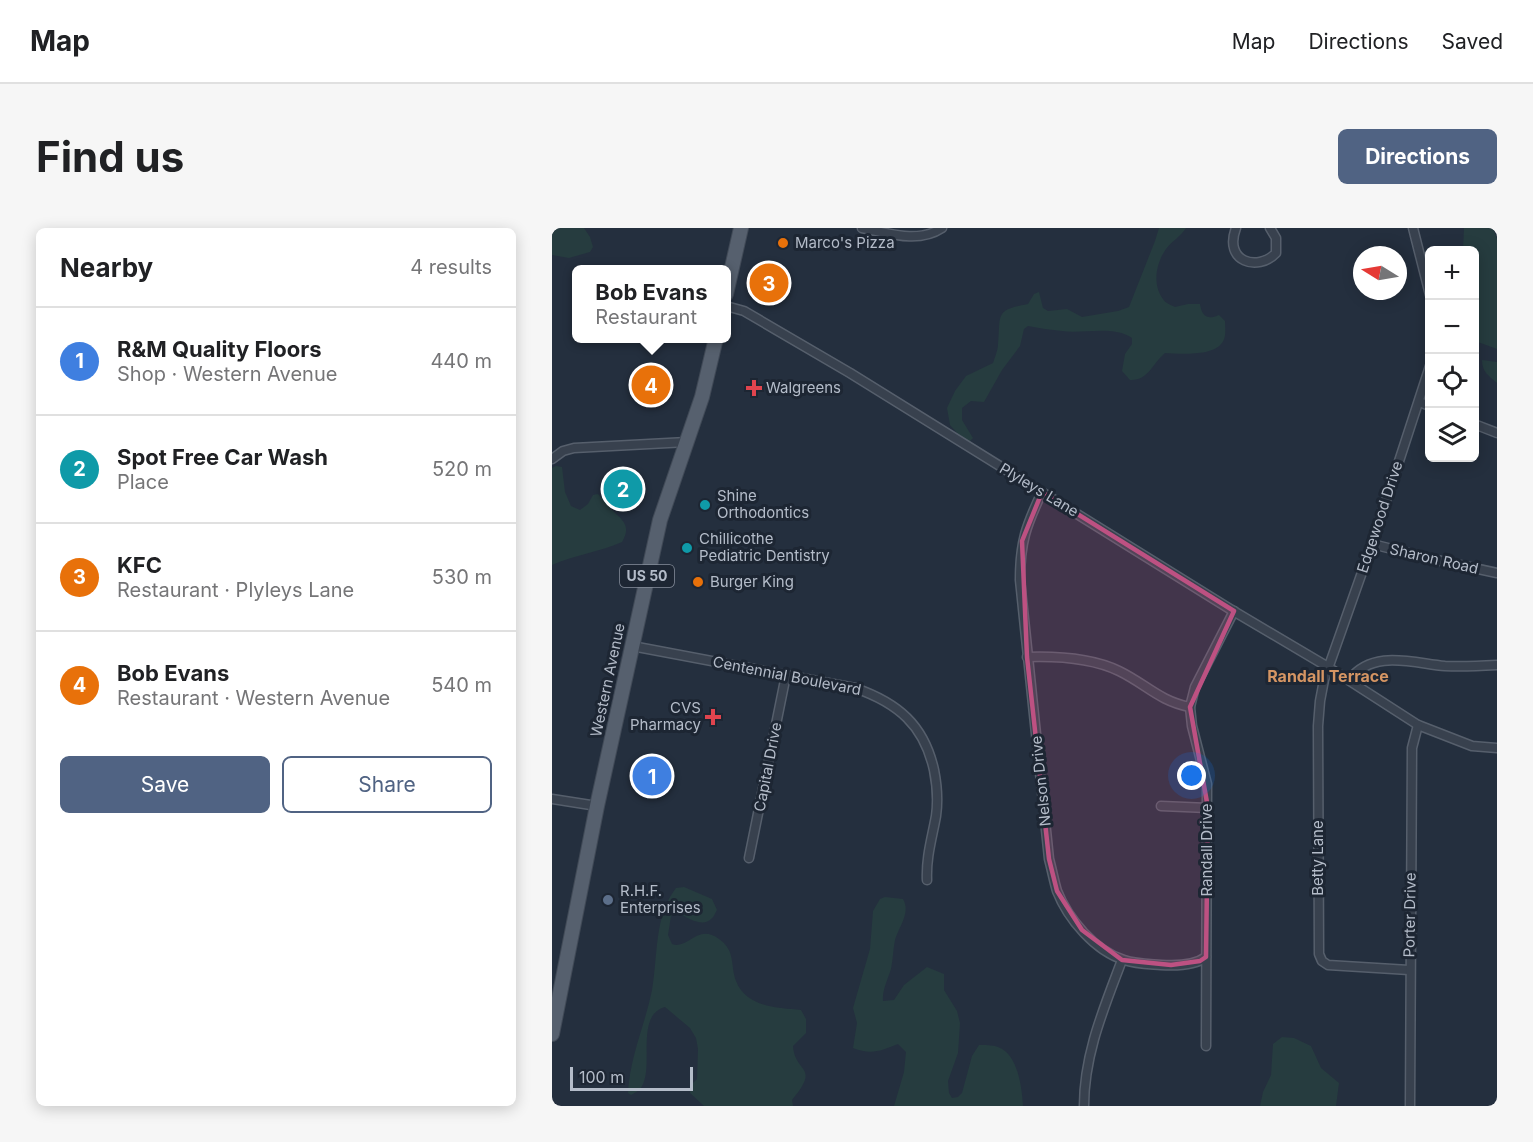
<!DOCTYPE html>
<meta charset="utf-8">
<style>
:root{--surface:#fff;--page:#f6f6f6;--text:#202124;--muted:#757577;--line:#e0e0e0;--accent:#506383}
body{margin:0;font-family:Inter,sans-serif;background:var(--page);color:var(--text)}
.controls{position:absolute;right:18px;top:18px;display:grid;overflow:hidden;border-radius:9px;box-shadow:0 3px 15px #0003}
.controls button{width:54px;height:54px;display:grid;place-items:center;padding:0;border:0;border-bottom:2px solid var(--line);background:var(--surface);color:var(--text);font:30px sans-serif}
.compass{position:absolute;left:801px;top:18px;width:54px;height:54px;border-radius:50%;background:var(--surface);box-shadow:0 3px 15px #0003;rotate:281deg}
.scale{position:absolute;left:18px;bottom:15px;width:123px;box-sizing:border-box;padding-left:6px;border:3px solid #b4bcc9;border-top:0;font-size:16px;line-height:21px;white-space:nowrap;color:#b4bcc9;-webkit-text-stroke:4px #1d2633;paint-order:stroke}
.you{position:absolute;left:640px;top:548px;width:21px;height:21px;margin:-15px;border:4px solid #fff;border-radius:50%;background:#1a73e8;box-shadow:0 0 0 9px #1a73e833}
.badge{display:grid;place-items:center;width:39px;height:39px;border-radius:50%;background:var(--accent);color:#fff;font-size:20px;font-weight:700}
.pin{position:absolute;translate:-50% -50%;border:3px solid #fff;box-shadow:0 2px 6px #0006}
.popup{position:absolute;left:20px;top:37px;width:159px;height:78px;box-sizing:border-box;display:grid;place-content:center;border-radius:9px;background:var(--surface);filter:drop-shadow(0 2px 4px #0005);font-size:20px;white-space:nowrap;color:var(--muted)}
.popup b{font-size:22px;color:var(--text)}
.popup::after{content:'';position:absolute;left:50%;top:100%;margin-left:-12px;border:12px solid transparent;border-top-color:var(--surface)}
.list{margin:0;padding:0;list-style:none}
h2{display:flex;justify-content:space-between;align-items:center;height:78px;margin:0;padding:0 24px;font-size:26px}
h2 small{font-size:20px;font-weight:400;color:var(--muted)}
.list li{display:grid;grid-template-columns:39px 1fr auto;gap:18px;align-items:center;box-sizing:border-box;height:108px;padding:0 24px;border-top:2px solid var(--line)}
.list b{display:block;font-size:22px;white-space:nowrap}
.list p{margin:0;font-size:20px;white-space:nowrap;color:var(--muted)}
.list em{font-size:20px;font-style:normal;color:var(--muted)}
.actions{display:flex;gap:12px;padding:18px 24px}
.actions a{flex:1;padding:14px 0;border:2px solid var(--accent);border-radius:9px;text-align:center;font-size:21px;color:var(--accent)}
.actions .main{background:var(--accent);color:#fff}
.icon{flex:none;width:33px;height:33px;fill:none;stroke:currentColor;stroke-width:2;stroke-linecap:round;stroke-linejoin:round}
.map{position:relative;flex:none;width:945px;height:878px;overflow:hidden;border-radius:9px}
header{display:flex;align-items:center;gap:36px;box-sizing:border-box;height:84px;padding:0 30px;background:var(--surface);border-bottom:2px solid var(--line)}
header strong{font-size:28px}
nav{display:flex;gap:33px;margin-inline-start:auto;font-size:21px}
.intro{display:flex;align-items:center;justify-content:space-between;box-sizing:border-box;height:144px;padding:0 36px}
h1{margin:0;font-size:42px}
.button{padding:15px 27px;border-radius:9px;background:var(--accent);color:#fff;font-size:21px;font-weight:700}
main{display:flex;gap:36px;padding:0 36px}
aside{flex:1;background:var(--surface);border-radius:9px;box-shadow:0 3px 15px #0003}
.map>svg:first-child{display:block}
.green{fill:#263c3f}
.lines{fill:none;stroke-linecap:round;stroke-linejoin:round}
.minor-casing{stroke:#565f6c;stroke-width:11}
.primary-casing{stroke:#414a57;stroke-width:16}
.minor{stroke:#38414e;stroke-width:8}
.primary{stroke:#56606e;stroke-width:14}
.marked{fill:#bd5182;fill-opacity:0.2;stroke:#bd5182;stroke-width:4.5;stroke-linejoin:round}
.food-dot{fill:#e8710a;stroke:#1d2633;stroke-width:2}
.health-dot{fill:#e0444e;stroke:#1d2633;stroke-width:2}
.culture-dot{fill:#0f9aa8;stroke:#1d2633;stroke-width:2}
.service-dot{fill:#5c6f8a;stroke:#1d2633;stroke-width:2}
.labels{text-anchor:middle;stroke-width:6;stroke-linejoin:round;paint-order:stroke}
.shield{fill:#1d2633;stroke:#878f9c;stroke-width:1.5}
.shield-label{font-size:14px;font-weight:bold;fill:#b4bcc9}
.poi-label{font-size:15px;fill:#b4bcc9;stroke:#1d2633;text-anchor:start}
.street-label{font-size:15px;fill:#b4bcc9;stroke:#1d2633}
.neighbourhood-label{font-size:16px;font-weight:bold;fill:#d59563;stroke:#1d2633}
</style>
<header>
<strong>Map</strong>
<nav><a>Map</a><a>Directions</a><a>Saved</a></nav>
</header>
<div class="intro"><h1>Find us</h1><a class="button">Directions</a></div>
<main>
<aside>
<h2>Nearby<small>4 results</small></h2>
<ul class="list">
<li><span class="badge" style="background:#3f7fe0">1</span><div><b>R&amp;M Quality Floors</b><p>Shop · Western Avenue</p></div><em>440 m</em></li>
<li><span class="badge" style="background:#0f9aa8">2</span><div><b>Spot Free Car Wash</b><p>Place</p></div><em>520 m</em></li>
<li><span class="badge" style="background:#e8710a">3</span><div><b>KFC</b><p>Restaurant · Plyleys Lane</p></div><em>530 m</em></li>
<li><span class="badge" style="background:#e8710a">4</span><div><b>Bob Evans</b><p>Restaurant · Western Avenue</p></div><em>540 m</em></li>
</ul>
<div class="actions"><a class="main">Save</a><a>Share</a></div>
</aside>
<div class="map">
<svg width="945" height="878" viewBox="0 0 945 878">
<rect width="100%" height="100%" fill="#242f3e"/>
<g class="green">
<polygon points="0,0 32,0 38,9 41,19 38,24 17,30 0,27"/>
<path d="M 607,0 L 634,0 C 628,9 620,13 614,21 C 604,35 600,57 611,71 C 613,75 619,77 623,79 L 636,76 L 648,76 C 650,89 656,92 667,87 L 673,93 C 673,100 675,110 669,116 C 660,128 627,126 613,125 C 601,135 596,153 578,152 L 570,143 L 573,126 L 580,116 L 580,110 C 562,97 531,106 510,103 C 499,102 487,100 476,98 L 472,101 L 468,118 L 450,142 L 432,174 L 419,173 L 410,180 L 410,192 L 421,210 L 415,216 L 398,197 L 395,180 L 403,163 L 414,148 L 441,135 C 443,129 446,122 446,116 C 449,87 442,82 476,76 L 482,66 L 487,64 L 491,80 L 496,83 L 515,81 L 530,89 L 566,83 L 577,79 L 603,13 Z"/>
<polygon points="912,0 941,0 945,11 945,121 923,113 922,22 911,22"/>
<path d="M 930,132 L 945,134 L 945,155 C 937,148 930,144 930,132 Z"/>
<path d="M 4,238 L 10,239 L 13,264 L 19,278 L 28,282 L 36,276 L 41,267 L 46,266 C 51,271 54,276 59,281 C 70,292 80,297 70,314 C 47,324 23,327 0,337 L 0,240 Z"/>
<path d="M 132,659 L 160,671 L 165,682 C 163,685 162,689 159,691 C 152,699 136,691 129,686 L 119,688 L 116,707 L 120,716 C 137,722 145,695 167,711 C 184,723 178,737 184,753 C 194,779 225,780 249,782 L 254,791 L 254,805 L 241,818 C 243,846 269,837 240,872 L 241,878 L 152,878 L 138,865 L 139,857 L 145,851 L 146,821 L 144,810 L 138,800 L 113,779 C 83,787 102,838 90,858 C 88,862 83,865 79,867 L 76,865 C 78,828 93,797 100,762 C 106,728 102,688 124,660 Z"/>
<path d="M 333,669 L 351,671 C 359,685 347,698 343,712 C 341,722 341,731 339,741 C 336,751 330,762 331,773 L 342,772 L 352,757 L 375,739 L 392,746 L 392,762 L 405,783 L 408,795 L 406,825 L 396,853 L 397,865 L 400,870 L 406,869 L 410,865 L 420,828 L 427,817 C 432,817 440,817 446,819 C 466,826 470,860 471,878 L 342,878 L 352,844 L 354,824 L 346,816 C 329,823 319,827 301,820 L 305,795 L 301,780 L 318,721 L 321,683 L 328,671 Z"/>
<polygon points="730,809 742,810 759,818 769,840 787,855 784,878 708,878 711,864 719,847 721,816"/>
</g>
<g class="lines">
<defs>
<g id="minor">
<path d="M 310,0 C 336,5 366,16 390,0"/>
<path d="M 684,0 C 671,34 706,44 724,25 L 724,10 L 718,0"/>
<polyline points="861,0 878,67"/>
<polyline points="174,78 192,83 298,145 678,381 776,439 866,497 920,518 945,520"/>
<polyline points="867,174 878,178"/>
<polyline points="922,196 945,205"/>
<polyline points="0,231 11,223 22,220 135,214"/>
<path d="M 490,264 C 474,298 468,314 468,352 L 497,631 C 500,642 502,653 505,663 C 516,691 543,723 572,732 C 584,736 596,736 609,737 C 624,738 642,738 654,729"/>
<polyline points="820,316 880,331 945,345"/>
<path d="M 80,418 L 303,460 C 346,475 372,497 382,542 C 385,557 386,574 384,588 C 380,610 374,629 375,652"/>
<path d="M 475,429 C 505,428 540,430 567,443 C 594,456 607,473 638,479"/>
<path d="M 797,452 C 821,421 860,435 893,438 C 910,439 928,438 945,437"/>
<polyline points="0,571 45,578"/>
<polyline points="609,578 656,580"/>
<polyline points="197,630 234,447"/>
<polyline points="857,742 776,737 770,733 767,726 766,498 768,473 772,452 820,316 878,138"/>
<polyline points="654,818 655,556 640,498 638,479 643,459 682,383"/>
<path d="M 532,878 C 532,826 552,780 570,732"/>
<polyline points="858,878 860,520 866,497"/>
</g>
<g id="primary">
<polyline points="174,66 189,0"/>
<polyline points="0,806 45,578 108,292 150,169 164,110"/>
</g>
</defs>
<use href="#minor" class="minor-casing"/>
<use href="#primary" class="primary-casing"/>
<use href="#minor" class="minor"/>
<use href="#primary" class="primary"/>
</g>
<path class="marked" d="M 490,264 L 682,383 L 638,479 L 656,580 L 654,729 L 648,733 L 619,737 L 570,732 L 530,702 L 505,663 L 497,631 L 475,429 L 470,313 Z"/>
<g class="food-dot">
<circle cx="231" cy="15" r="6"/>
<circle cx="146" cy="354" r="6"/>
</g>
<g class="health-dot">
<path d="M199 151h6v6h6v6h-6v6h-6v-6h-6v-6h6z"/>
<path d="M158 480h6v6h6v6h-6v6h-6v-6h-6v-6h6z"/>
</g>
<g class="culture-dot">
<circle cx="153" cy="277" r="6"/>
<circle cx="135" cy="320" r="6"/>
</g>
<circle class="service-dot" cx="56" cy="672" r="6"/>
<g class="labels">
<rect class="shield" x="68" y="337" width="54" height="22" rx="4.5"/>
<g class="shield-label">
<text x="95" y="353">US 50</text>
</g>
<g class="poi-label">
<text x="243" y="20">Marco's Pizza</text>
<text x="214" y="165">Walgreens</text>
<text x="165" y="273">Shine<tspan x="165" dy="17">Orthodontics</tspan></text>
<text x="147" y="316">Chillicothe<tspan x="147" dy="17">Pediatric Dentistry</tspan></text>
<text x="158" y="359">Burger King</text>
<text x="149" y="485" text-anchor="end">CVS<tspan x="149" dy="17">Pharmacy</tspan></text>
<text x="68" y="668">R.H.F.<tspan x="68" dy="17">Enterprises</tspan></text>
</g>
<g class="street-label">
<text transform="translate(487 262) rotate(31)" y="5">Plyleys Lane</text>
<text transform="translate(828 289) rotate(-72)" y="5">Edgewood Drive</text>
<text transform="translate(882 331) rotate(13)" y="5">Sharon Road</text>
<text transform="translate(235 448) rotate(11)" y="5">Centennial Boulevard</text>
<text transform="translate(56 452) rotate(-78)" y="5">Western Avenue</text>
<text transform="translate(216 539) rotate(-79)" y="5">Capital Drive</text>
<text transform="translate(489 553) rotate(-96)" y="5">Nelson Drive</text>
<text transform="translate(655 622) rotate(-90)" y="5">Randall Drive</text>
<text transform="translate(766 630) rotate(-90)" y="5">Betty Lane</text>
<text transform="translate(858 687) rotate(-89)" y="5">Porter Drive</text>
</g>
<g class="neighbourhood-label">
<text x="776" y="454">Randall Terrace</text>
</g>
</g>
</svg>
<div class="controls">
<button>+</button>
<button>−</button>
<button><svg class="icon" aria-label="locate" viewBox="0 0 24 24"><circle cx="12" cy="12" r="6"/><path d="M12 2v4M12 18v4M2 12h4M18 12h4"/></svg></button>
<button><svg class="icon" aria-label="layers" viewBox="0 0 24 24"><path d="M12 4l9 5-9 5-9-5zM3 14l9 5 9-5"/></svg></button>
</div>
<svg class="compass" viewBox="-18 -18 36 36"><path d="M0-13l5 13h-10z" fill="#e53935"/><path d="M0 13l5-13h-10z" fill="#757577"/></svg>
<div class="scale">100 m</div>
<div class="you"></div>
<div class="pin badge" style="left:100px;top:548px;background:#3f7fe0">1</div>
<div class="pin badge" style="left:71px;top:261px;background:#0f9aa8">2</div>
<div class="pin badge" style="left:217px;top:55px;background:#e8710a">3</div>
<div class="pin badge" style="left:99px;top:157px;background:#e8710a">4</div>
<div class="popup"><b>Bob Evans</b>Restaurant</div>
</div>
</main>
